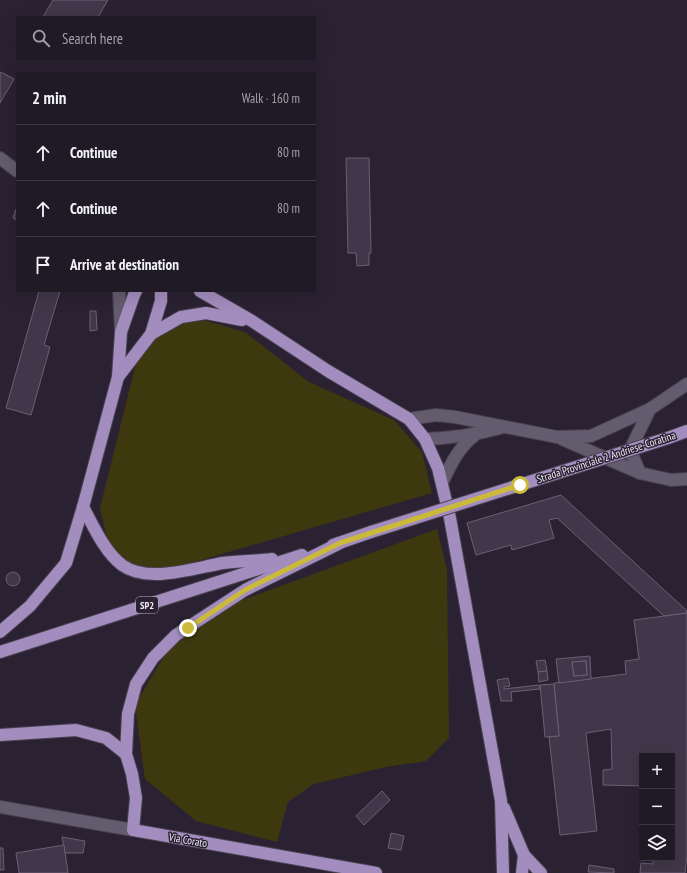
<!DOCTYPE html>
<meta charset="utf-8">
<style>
:root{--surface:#201a26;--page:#2d2732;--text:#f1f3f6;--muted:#a2a1a7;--line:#3d3843}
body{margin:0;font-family:"PT Sans Narrow",sans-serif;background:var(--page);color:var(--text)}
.controls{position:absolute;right:12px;bottom:12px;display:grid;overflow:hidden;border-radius:0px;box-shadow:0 4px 16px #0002}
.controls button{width:36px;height:36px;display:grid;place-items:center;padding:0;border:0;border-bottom:1px solid var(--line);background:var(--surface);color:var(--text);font:20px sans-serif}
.stop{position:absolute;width:12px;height:12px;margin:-9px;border:3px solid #cbba39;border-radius:50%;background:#fff}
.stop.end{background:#cbba39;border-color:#fff;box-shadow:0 1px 4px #0008}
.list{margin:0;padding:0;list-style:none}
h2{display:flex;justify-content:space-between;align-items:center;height:52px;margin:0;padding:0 16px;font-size:17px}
h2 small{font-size:13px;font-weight:400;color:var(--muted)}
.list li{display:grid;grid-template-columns:26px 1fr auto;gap:12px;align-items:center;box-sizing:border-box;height:56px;padding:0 16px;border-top:1px solid var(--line)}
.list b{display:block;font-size:15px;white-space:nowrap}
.list em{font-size:13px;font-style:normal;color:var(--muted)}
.icon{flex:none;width:22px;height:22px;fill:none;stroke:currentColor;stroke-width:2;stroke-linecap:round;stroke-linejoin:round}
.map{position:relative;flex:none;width:687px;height:873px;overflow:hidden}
.search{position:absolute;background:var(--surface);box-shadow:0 4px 16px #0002;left:16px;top:16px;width:300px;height:44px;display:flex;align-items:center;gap:10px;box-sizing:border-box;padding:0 14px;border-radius:0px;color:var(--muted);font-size:15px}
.panel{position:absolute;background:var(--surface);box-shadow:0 4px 16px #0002;left:16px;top:72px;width:300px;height:220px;border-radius:0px}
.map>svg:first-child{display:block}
.green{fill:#3d380e}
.building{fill:#40374a;stroke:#696074;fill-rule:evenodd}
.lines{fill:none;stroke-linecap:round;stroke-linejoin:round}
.minor-casing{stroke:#47414f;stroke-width:14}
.major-casing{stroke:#47414f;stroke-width:14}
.minor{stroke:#635b6e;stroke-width:12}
.major{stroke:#a38cbe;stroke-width:12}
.major-bridge-casing{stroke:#47414f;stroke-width:14;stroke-linecap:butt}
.major-bridge{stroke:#a38cbe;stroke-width:12}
.route{stroke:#cbba39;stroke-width:5}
.labels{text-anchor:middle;stroke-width:3;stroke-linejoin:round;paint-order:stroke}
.shield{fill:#2a2233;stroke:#b5afbc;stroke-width:1}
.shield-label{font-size:10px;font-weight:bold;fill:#f0ebf7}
.street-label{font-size:11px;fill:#f0ebf7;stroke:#2a2233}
</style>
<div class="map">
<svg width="687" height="873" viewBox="0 0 687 873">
<rect width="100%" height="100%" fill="#2a2233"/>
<g class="green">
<polygon points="196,318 245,332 309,382 394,420 422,452 432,493 170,569 130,565 108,543 100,508 137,359 153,338"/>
<polygon points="437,529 447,570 449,738 426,761 386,767 314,784 288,802 277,842 196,821 145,779 135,705 167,651 226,606"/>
</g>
<g class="building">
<polygon points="53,0 108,0 98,17 43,17"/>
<polygon points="1,72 14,79 0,103 0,74"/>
<polygon points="346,158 369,158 371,253 369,253 369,265 357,266 356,253 348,253"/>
<polygon points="16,209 17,210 17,220 13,218"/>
<polygon points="39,291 60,291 44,345 50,347 31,415 6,408"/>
<polygon points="90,311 96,311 97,330 90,331"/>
<polygon points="561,495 687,611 687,613 664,616 557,518 549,520 554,538 512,550 511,545 476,555 467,523"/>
<circle cx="13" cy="579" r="7"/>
<polygon points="687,611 687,856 685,873 640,873 641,863 653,864 653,858 672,858 672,756 642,756 642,786 603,785 603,770 612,769 611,729 586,733 597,831 560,835 549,737 559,736 554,683 626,674 625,661 639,659 634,620 687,613"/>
<path d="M 590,656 L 591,679 L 559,683 L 556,659 ZM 586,661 L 587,675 L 574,676 L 572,662 Z"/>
<polygon points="545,660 547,671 538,672 536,661"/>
<polygon points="586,661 587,675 574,676 572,662"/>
<polygon points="547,671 548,680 539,682 538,672"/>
<polygon points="508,678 510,686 504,687 504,689 539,685 540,689 511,692 512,701 501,701 497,680"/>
<polygon points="554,684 559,736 545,737 540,685"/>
<polygon points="382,791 390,800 364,825 356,816"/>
<polygon points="391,833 404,836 401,850 388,848"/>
<polygon points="62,837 85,841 83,853 65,853"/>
<polygon points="64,845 68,873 19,873 16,853"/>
<polygon points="0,848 3,848 4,870 0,870"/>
<polygon points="589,865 614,869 614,873 588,872"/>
</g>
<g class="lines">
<defs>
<g id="minor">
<polyline points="0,158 17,171"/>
<polyline points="119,291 121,332"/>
<polyline points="409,419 436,415 455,417 557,437 591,436 650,409"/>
<path d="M 425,439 C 451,438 475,435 500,428"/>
<polyline points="562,439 640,473 671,480 687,479"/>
<polyline points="640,473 630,450 650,409 687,384"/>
<path d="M 442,483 C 451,464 458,448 475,435"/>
<polyline points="0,807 133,830"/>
</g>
<g id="major">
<polyline points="200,291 252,321 328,371 409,419 425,439 438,468 450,518 501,801 503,873"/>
<polyline points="151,334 181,317 206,313 242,320"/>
<polyline points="118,377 151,334 161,301 161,291"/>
<polyline points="668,438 687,431"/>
<path d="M 83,507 C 94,527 104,551 122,565 C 148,584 194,568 223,563 C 239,561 256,561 272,559"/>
<polyline points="340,543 245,590 176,635 153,658 136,684 128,714 126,754 132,774 136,798 133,830 376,873"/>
<polyline points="333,545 371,532"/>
<polyline points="0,632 30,606 66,563 83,507 118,377 121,332 134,295 136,291"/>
<polyline points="0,652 302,555"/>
<polyline points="0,735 76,730 106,738 126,754"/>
<polyline points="504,808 524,855 541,873"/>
<polyline points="522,873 524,855"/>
</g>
</defs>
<use href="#minor" class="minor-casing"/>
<use href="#major" class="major-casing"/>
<use href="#minor" class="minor"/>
<use href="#major" class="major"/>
<defs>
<polyline id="major-bridge" points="371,532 668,438"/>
</defs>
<use href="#major-bridge" class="major-bridge-casing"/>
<use href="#major-bridge" class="major-bridge"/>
</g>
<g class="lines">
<polyline class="route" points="188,628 245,590 340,543 520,485"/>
</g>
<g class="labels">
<rect class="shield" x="136" y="597" width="22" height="16" rx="3"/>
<g class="shield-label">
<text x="147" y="609">SP2</text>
</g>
<g class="street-label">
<text transform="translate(606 457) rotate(-18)" y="4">Strada Provinciale 2 Andriese-Coratina</text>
<text transform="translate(188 840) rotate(10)" y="4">Via Corato</text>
</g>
</g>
</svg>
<div class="controls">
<button>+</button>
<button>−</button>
<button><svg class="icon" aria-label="layers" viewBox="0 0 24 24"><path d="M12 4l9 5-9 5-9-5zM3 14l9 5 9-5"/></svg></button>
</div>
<div class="stop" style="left:520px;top:485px"></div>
<div class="stop end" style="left:188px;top:628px"></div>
<div class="search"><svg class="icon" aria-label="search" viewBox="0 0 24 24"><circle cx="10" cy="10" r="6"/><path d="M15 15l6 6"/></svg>Search here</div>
<section class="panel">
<h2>2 min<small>Walk · 160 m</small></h2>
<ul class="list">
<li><svg class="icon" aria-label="ahead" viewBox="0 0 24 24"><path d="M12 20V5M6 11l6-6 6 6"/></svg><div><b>Continue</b></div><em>80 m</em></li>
<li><svg class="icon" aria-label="ahead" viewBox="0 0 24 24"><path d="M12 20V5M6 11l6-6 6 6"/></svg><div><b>Continue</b></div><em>80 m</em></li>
<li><svg class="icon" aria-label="arrive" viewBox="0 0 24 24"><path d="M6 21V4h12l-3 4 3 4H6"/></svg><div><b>Arrive at destination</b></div></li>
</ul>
</section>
</div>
